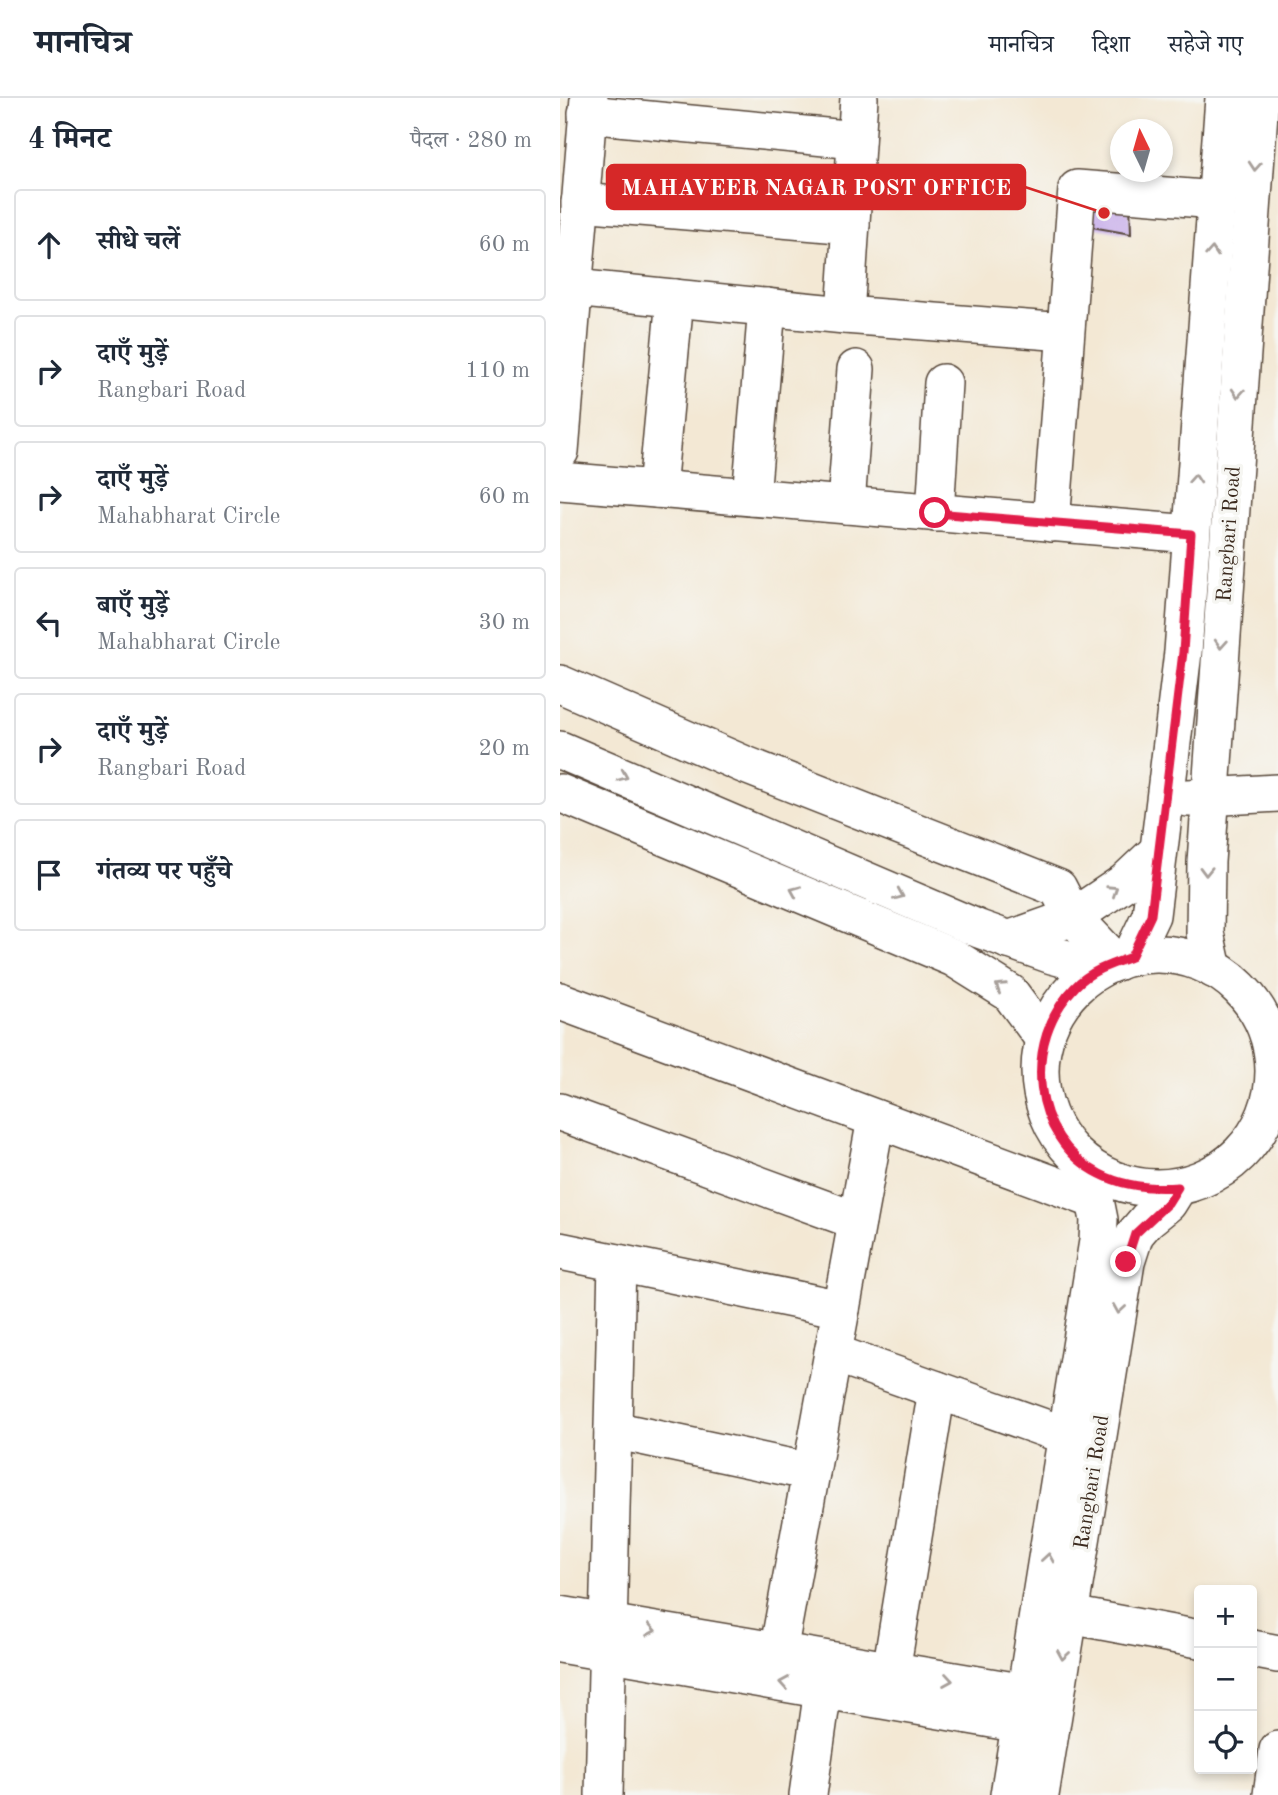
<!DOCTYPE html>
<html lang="hi">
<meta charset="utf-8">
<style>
:root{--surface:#fff;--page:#f6f6f7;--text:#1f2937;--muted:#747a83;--line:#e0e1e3}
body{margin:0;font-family:"Old Standard TT","Noto Serif Devanagari",serif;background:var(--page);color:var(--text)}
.controls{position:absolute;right:21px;bottom:21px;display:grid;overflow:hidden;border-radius:7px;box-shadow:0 4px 10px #0003}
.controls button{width:63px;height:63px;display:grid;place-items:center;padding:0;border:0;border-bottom:2px solid var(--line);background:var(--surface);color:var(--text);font:35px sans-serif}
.compass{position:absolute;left:550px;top:21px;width:63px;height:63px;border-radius:50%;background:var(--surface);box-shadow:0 4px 10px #0003;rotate:355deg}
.stop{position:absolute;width:21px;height:21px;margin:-16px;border:5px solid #e11d48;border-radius:50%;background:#fff}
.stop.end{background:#e11d48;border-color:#fff;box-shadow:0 2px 7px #0008}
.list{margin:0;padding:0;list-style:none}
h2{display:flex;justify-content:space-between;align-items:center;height:91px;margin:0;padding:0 28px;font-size:30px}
h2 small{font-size:23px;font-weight:400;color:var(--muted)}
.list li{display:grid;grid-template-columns:46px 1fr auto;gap:21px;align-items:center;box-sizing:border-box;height:112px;margin:0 14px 14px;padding:0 14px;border:2px solid var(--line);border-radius:7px}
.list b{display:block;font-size:26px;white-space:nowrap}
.list p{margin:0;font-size:23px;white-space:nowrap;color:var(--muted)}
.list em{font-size:23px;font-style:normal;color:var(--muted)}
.icon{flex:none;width:38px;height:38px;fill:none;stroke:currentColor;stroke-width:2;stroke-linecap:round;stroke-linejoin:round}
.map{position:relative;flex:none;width:718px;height:1697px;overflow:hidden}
header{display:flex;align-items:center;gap:42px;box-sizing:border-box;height:98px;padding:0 35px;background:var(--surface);border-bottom:2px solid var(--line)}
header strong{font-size:33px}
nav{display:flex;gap:38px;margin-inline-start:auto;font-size:24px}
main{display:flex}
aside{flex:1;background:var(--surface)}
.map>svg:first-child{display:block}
.building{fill:#c0a2e9}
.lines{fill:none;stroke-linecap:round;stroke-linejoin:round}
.minor-casing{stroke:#574639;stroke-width:40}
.minor{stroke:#fff;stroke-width:37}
.oneway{stroke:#a79f9a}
.route{stroke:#e11d48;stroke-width:9}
.labels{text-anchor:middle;stroke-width:7;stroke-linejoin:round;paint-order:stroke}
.street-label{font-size:21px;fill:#3b2a1e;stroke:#f6f6f2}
.leader{fill:none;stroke:#d62828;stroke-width:2.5}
.callout-dot{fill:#d62828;stroke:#f6f6f2;stroke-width:2.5}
.callout{fill:#d62828;stroke:#d62828;stroke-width:2.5}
.callout-label{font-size:23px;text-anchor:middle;font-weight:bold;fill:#fff}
</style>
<header>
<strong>मानचित्र</strong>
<nav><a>मानचित्र</a><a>दिशा</a><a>सहेजे गए</a></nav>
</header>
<main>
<aside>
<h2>4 मिनट<small>पैदल · 280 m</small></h2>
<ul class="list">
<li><svg class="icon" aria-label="ahead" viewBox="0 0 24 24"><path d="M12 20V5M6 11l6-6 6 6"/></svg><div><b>सीधे चलें</b></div><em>60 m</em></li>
<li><svg class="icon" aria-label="right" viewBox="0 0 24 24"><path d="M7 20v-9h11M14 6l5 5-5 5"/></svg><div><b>दाएँ मुड़ें</b><p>Rangbari Road</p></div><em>110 m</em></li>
<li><svg class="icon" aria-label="right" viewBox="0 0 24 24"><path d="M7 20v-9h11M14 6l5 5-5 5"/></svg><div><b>दाएँ मुड़ें</b><p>Mahabharat Circle</p></div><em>60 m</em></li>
<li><svg class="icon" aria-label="left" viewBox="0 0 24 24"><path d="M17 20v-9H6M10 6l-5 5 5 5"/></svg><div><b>बाएँ मुड़ें</b><p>Mahabharat Circle</p></div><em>30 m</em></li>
<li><svg class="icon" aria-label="right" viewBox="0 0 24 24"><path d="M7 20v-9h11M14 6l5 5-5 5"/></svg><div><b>दाएँ मुड़ें</b><p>Rangbari Road</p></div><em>20 m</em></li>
<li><svg class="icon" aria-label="arrive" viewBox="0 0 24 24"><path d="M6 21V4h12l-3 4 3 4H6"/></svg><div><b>गंतव्य पर पहुँचे</b></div></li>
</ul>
</aside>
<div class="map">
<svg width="718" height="1697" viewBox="0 0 718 1697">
<rect width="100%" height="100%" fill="#f6f6f2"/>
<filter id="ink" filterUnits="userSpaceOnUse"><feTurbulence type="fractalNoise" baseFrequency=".0143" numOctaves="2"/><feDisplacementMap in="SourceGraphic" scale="14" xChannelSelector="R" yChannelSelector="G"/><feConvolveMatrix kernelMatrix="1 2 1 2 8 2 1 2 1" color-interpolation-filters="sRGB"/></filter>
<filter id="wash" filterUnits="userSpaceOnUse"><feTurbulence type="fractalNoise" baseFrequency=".00686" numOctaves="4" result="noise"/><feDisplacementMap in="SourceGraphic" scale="28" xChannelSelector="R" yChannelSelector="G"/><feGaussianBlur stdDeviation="1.57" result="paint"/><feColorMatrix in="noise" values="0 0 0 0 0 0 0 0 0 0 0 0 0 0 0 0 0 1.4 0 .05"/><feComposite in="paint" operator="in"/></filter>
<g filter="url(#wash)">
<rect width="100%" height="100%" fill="#f3e8d4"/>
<g id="blocks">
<polygon class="building" points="524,92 570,104 571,136 515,126"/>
</g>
</g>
<g filter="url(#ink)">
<use href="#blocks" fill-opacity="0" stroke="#574639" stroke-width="2"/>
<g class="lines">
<defs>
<g id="minor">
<polyline points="27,16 296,42"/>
<polyline points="20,104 291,127"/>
<polyline points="13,190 285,217 505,234"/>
<polyline points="285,217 299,0"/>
<polyline points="0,353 29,0"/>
<polyline points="0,383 631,436"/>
<polyline points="97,391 115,200"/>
<polyline points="191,399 207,209"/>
<polyline points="286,407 296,271"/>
<polyline points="375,415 383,285"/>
<polyline points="491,425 517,91 656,102"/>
<polyline points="0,586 183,666 498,790 513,819 556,864"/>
<polyline points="0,652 419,831 492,857 541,870"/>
<polyline points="0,695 394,860 450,895 484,941"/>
<polyline points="628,700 718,695"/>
<polyline points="448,842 513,819 565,784 598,753"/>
<circle cx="597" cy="973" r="117"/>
<polyline points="571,859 591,817 623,554 664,0"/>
<polyline points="653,871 645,835 646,764 700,0"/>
<polyline points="0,903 535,1102"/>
<polyline points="0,1014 297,1123"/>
<polyline points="0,1153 281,1211"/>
<polyline points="273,1255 507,1338"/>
<polyline points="53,1332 251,1374"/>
<polyline points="0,1517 466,1595"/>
<polyline points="510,1517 639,1541"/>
<polyline points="0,1546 461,1626"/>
<polyline points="692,1551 718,1556"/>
<polyline points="218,1554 316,1021"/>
<polyline points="331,1573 377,1292"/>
<polyline points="44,1697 57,1165"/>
<polyline points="248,1697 266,1570"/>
<polyline points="449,1697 538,1143 539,1122 535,1102 538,1076"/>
<polyline points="480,1697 566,1164 575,1136 587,1122 608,1105 618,1089"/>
<polyline points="712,1697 718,1652"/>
</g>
</defs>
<use href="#minor" class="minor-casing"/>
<use href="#minor" class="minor"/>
</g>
<defs><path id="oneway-chevron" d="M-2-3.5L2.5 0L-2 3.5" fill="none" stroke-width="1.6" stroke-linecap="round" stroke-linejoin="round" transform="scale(1.75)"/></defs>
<g class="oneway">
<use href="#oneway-chevron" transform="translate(695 68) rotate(94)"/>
<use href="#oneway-chevron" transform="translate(652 154) rotate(-86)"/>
<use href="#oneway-chevron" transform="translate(678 295) rotate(94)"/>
<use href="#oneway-chevron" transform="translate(635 381) rotate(-86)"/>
<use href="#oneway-chevron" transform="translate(661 546) rotate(94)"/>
<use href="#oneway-chevron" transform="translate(63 678) rotate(23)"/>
<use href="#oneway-chevron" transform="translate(646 773) rotate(91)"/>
<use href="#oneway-chevron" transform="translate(553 792) rotate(-33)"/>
<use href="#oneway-chevron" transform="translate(235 793) rotate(-157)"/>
<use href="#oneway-chevron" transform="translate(339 797) rotate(23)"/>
<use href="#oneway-chevron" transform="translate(440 889) rotate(-147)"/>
<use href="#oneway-chevron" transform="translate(559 1211) rotate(99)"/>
<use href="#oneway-chevron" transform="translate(488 1460) rotate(-81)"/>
<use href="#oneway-chevron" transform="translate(91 1532) rotate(10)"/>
<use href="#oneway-chevron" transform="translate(503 1557) rotate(99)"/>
<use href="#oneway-chevron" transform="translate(388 1582) rotate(9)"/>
<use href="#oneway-chevron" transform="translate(224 1585) rotate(-170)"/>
</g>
</g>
<g class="lines" filter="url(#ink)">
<path class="route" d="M 375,415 L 631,436 L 623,554 L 591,817 L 571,859 C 551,866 530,873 515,889 C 462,943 470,1040 540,1076 C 565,1089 591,1091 618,1089 L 608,1105 L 575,1136 L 566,1164"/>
</g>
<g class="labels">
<g class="street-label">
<text transform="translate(668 436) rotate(-86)" y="7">Rangbari Road</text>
<text transform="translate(531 1384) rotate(-81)" y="7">Rangbari Road</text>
</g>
</g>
<path class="leader" d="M544 115L465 89"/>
<circle class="callout-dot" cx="544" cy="115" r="7"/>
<rect class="callout" x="47" y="67" width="418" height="44" rx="7"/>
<g class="callout-label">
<text x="256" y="97">MAHAVEER NAGAR POST OFFICE</text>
</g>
</svg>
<div class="controls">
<button>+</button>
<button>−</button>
<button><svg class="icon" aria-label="locate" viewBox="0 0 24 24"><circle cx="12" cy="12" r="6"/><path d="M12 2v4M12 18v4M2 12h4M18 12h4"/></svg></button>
</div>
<svg class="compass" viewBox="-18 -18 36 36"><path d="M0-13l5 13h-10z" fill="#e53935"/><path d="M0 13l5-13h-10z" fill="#747a83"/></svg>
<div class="stop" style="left:375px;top:415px"></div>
<div class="stop end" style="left:566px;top:1164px"></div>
</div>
</main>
